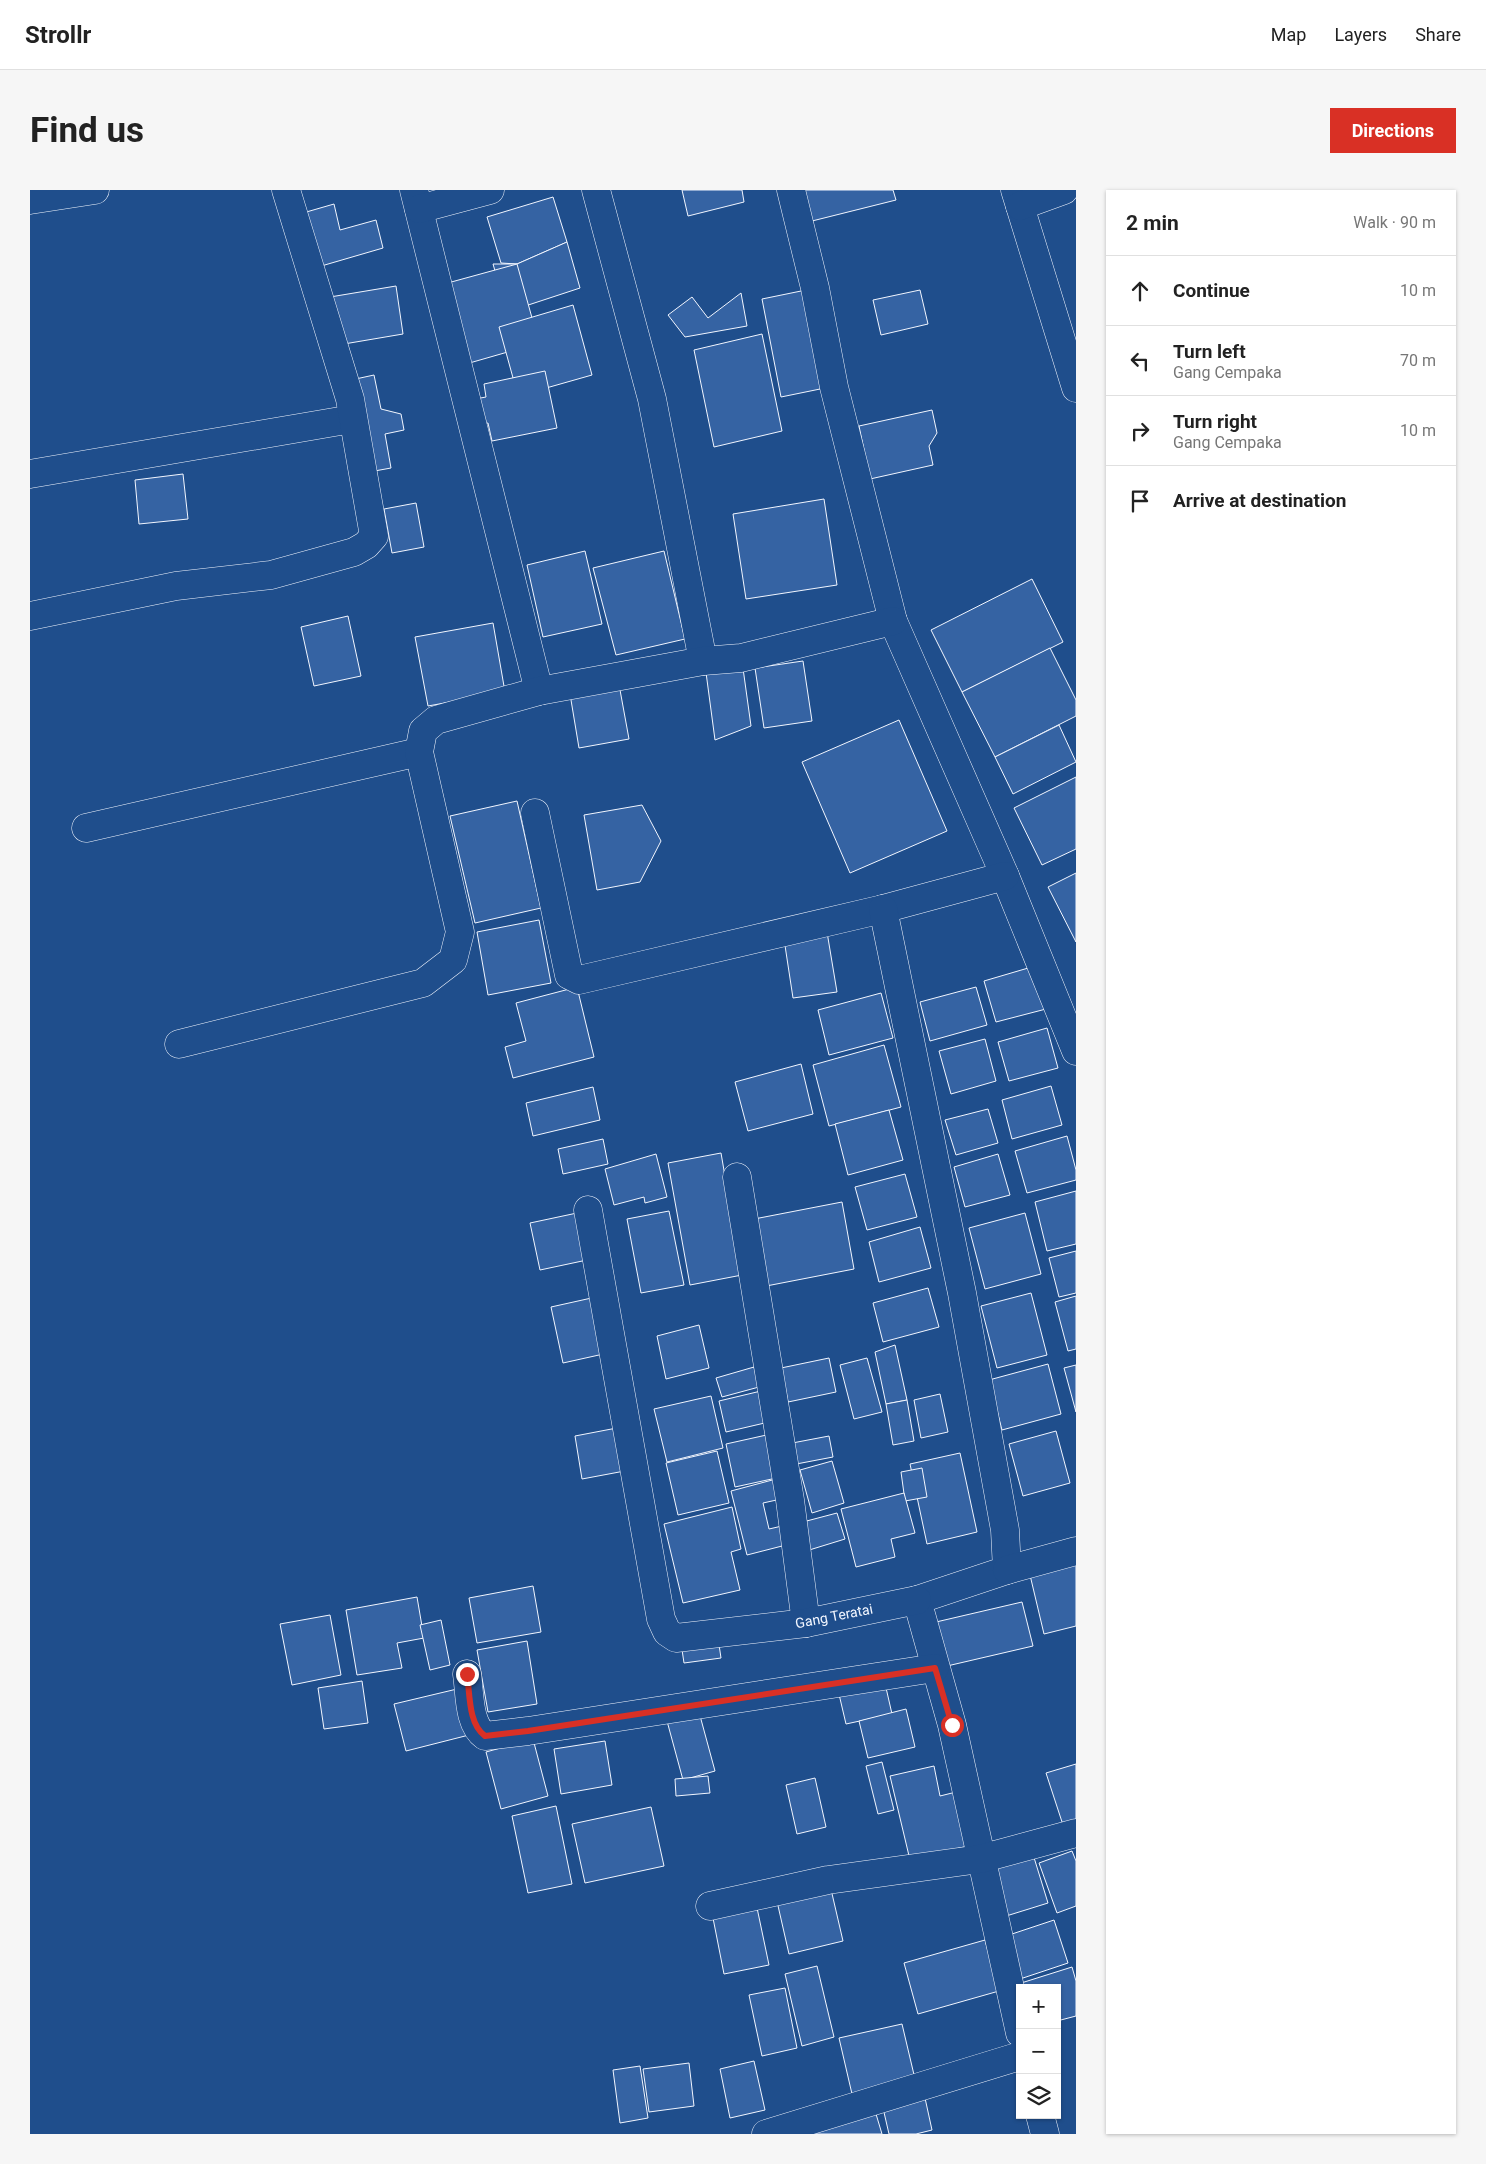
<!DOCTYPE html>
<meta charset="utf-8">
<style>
:root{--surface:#fff;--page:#f6f6f6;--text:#222;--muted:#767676;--line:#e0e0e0;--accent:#d93025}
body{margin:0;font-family:Roboto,sans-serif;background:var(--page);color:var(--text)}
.controls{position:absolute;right:15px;bottom:15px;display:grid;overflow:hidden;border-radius:0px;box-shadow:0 1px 4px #0004}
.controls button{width:45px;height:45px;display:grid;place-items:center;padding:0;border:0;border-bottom:1px solid var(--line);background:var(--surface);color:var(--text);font:25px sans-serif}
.stop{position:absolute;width:15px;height:15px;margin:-11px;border:4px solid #d93025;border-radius:50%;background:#fff}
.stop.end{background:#d93025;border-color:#fff;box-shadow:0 1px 5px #0008}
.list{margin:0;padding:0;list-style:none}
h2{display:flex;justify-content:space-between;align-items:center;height:65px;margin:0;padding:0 20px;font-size:21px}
h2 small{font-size:16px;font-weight:400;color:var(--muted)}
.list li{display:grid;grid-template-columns:32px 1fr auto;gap:15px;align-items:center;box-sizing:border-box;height:70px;padding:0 20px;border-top:1px solid var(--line)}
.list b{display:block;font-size:19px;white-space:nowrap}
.list p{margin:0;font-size:16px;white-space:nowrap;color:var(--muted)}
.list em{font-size:16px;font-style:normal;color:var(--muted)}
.icon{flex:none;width:28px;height:28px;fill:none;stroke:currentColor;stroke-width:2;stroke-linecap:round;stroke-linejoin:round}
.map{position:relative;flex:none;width:1046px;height:1944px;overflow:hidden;border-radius:0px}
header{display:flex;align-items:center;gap:30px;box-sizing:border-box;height:70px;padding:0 25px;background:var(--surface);border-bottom:1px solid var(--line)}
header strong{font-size:24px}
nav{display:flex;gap:28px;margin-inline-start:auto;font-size:18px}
.intro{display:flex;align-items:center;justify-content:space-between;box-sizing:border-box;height:120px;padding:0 30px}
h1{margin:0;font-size:35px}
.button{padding:12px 22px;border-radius:0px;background:var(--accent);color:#fff;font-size:18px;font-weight:700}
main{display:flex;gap:30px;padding:0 30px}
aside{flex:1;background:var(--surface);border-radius:0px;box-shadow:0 1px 4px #0004}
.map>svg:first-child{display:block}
.building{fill:#3563a3;stroke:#f2f6ff}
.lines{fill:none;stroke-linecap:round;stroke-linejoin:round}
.street-casing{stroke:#f2f6ff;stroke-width:29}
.street{stroke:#1f4e8c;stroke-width:28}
.route{stroke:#d93025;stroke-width:6}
.labels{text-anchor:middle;stroke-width:4;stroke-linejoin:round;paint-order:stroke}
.street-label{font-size:14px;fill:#f2f6ff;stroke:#1f4e8c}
</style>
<header>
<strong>Strollr</strong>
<nav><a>Map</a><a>Layers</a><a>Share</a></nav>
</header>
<div class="intro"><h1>Find us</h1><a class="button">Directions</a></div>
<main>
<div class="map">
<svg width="1046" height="1944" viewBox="0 0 1046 1944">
<rect width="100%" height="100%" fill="#1f4e8c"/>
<g class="building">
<polygon points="652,0 712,0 714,12 658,26"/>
<polygon points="770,0 863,0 866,10 778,32"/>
<polygon points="523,7 537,52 487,74 471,73 457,27"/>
<polygon points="304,14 310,40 346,30 353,58 281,79 266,25"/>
<polygon points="537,52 550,98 477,122 463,74 487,74"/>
<polygon points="487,74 509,153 436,174 414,94"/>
<polygon points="366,96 373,144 308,155 300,107"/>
<polygon points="776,100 795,198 751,207 732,109"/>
<polygon points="890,100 898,134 851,145 843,110"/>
<polygon points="711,103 717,136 655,147 638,125 662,107 678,128"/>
<polygon points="543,115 562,185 488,206 469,137"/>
<polygon points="732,144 752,241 684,257 664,160"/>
<polygon points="515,181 527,238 462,251 458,233 449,234 445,209 456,207 454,194"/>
<polygon points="344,185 351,219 371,224 374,240 355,244 361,278 339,282 321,190"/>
<polygon points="902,220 907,243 899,256 903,275 840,289 829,236"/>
<polygon points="153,284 158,329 109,334 105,290"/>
<polygon points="794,309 807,395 716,409 703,324"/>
<polygon points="386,313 394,357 362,363 354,319"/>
<polygon points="555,361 572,434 513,447 497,375"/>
<polygon points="634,361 655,449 586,465 563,378"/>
<polygon points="1002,389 1033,452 932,502 901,440"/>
<polygon points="318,426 331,486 284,496 271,437"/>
<polygon points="463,433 475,502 398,516 385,447"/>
<polygon points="1020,458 1046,510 1046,526 965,567 932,502"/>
<polygon points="712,471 721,536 685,550 675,475"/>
<polygon points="773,471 782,531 734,538 725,478"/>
<polygon points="588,489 599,549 549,558 539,498"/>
<polygon points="869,530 917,641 820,683 772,572"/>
<polygon points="1029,535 1046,572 983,604 965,567"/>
<polygon points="1046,587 1046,659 1012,675 984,618"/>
<polygon points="487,611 511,718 445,733 420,626"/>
<polygon points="612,615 631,651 610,692 567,700 554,625"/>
<polygon points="1046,683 1046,752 1018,697"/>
<polygon points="509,730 521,793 458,805 447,742"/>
<polygon points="797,742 807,802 763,808 754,749"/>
<polygon points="1005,776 1016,819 966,832 954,791"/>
<polygon points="547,797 564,867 483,888 475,857 496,851 486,813"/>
<polygon points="946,797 957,835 900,851 890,812"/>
<polygon points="851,803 863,848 799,865 788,820"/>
<polygon points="1017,838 1028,878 979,891 968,852"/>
<polygon points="955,849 966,891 921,904 909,861"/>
<polygon points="854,855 871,917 799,936 783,875"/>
<polygon points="771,874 783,924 718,941 705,892"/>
<polygon points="1021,896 1032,935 982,949 972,910"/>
<polygon points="563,897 570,930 503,946 496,913"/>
<polygon points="958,919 968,953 926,965 915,930"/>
<polygon points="859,920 873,970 818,985 805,934"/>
<polygon points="1037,946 1046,980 1046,990 997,1003 985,961"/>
<polygon points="573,949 578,974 533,984 528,959"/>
<polygon points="691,963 712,1085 660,1095 638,973"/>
<polygon points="626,964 637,1007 615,1013 614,1007 584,1015 575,979"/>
<polygon points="968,964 980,1005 935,1017 924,977"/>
<polygon points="875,984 887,1027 837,1040 825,997"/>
<polygon points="1046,1001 1046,1054 1017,1061 1005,1012"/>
<polygon points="812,1012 824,1079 731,1097 719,1030"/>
<polygon points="639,1021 654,1095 611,1103 597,1029"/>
<polygon points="547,1023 557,1070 510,1080 500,1033"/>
<polygon points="995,1023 1011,1084 955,1099 939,1038"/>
<polygon points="890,1037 901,1078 849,1092 839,1052"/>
<polygon points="1046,1061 1046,1103 1029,1107 1019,1068"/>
<polygon points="898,1098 909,1137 853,1152 843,1113"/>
<polygon points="1001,1103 1017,1165 967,1178 951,1116"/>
<polygon points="1046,1106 1046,1159 1038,1161 1025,1112"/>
<polygon points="566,1107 578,1163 533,1173 521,1117"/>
<polygon points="669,1135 679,1178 636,1189 627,1146"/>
<polygon points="865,1155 877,1210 856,1214 845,1162"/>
<polygon points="799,1168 806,1202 758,1212 751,1178"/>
<polygon points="837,1168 852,1222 824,1229 810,1175"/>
<polygon points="1018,1174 1031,1224 972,1240 959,1190"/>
<polygon points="1046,1175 1046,1222 1034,1178"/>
<polygon points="724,1177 729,1197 692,1207 686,1188"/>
<polygon points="731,1201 739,1232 696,1242 689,1211"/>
<polygon points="910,1204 918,1242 891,1248 884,1210"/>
<polygon points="681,1206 693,1258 637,1272 624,1219"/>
<polygon points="877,1210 884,1251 863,1255 856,1214"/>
<polygon points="592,1237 600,1280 552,1289 545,1246"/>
<polygon points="1026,1241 1040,1293 993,1306 979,1254"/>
<polygon points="741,1244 751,1287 705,1297 696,1254"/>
<polygon points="799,1246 803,1267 761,1275 757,1254"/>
<polygon points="687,1261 699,1313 648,1325 636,1273"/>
<polygon points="930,1263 947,1342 897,1354 880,1274"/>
<polygon points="802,1271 814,1313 782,1323 770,1280"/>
<polygon points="892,1278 897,1307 875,1311 871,1282"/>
<polygon points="746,1289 751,1309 733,1313 739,1339 752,1336 756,1355 717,1365 701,1301"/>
<polygon points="874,1303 885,1343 861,1349 865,1367 826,1377 811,1319"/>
<polygon points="702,1317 711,1359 701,1362 710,1400 653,1413 634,1334"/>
<polygon points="807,1323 815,1349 776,1361 769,1333"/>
<polygon points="1046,1374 1046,1436 1014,1444 1000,1385"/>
<polygon points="503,1396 511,1442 447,1453 439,1408"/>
<polygon points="387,1407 394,1448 367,1453 372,1478 327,1485 316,1420"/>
<polygon points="992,1412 1003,1456 917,1476 906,1432"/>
<polygon points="300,1425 311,1485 262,1495 250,1434"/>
<polygon points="411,1430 420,1475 400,1480 390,1435"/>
<polygon points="688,1448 691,1468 654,1473 651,1453"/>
<polygon points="497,1451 507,1514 458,1522 447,1460"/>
<polygon points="854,1489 862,1524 816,1534 808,1500"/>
<polygon points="332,1491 338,1533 294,1539 288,1498"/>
<polygon points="427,1499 439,1545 376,1561 364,1514"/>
<polygon points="876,1519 885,1557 838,1568 829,1531"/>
<polygon points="669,1522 685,1581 653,1590 637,1531"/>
<polygon points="503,1549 518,1606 471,1619 456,1562"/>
<polygon points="575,1551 582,1595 531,1604 524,1559"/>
<polygon points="852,1572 864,1620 848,1624 836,1576"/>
<polygon points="1046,1574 1046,1634 1034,1638 1016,1583"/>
<polygon points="904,1576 910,1606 926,1602 938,1656 880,1670 860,1586"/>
<polygon points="678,1586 680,1603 646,1606 645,1589"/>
<polygon points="785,1588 796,1637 767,1644 756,1595"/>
<polygon points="526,1616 542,1694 498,1703 482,1626"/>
<polygon points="621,1617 634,1676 555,1693 542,1634"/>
<polygon points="1002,1661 1018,1713 973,1727 957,1675"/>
<polygon points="1042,1661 1046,1671 1046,1716 1027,1723 1009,1673"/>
<polygon points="800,1695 813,1751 759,1764 746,1707"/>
<polygon points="726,1713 739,1775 694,1784 682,1723"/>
<polygon points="1024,1730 1038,1773 987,1790 973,1747"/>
<polygon points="955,1750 969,1801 888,1824 874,1773"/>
<polygon points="787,1776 804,1847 772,1856 755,1784"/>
<polygon points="1042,1777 1046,1791 1046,1826 1027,1831 1027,1798 990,1798 988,1794"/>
<polygon points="755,1798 767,1858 732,1866 719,1805"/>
<polygon points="872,1834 885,1889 822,1904 809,1848"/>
<polygon points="724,1871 735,1920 700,1928 690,1879"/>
<polygon points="659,1873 664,1916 619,1922 613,1879"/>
<polygon points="610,1876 618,1928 590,1933 583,1880"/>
<polygon points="895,1908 902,1940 886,1944 859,1944 853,1918"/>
<polygon points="846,1924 852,1944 777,1944"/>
</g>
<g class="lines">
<defs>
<g id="street">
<polyline points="384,0 509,501"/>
<polyline points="566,0 622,209 673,471"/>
<polyline points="761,0 785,98 804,197 863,431 975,686 1046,861"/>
<polyline points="985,0 1046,198"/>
<polyline points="0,10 65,0"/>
<polyline points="990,16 1034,0"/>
<polyline points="389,19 460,0"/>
<polyline points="0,284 322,229"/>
<polyline points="0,426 146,396 241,385 324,362 336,355 344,346 320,209 256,0"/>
<polyline points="505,623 539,785 549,790 853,719 975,686"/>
<polyline points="56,638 389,562"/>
<polyline points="853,719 932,1103 975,1340 977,1380 887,1410 922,1535 990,1843"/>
<polyline points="149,854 393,793 423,770 430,742 389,562 393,541 406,530 509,501 673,471 711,468 863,431"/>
<polyline points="707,987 760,1310 776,1433"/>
<polyline points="558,1020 631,1429 637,1442 646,1448 776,1433 887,1410"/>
<polyline points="977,1380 1046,1361"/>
<path d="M 437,1484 C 440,1503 438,1534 455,1546 L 498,1541 L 905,1478"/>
<polyline points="680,1716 798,1690 950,1669 1046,1643"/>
<polyline points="1010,1925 1015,1944"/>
<polyline points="736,1944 990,1866"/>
</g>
</defs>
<use href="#street" class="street-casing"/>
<use href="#street" class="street"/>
</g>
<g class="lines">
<path class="route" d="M 437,1484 C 440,1503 438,1534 455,1546 L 498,1541 L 905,1478 L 922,1535"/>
</g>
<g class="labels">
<g class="street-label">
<text transform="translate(804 1426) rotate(-11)" y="5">Gang Teratai</text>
</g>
</g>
</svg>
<div class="controls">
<button>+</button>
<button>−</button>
<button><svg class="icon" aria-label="layers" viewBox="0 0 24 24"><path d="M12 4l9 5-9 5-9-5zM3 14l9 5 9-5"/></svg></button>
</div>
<div class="stop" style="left:922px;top:1535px"></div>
<div class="stop end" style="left:437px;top:1484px"></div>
</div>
<aside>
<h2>2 min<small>Walk · 90 m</small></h2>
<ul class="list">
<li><svg class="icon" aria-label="ahead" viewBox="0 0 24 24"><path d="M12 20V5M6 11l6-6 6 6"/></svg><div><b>Continue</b></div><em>10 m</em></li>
<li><svg class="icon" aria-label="left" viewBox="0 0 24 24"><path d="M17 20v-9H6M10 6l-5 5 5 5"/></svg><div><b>Turn left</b><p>Gang Cempaka</p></div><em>70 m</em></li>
<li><svg class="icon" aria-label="right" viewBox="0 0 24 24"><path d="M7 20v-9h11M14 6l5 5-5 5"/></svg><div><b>Turn right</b><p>Gang Cempaka</p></div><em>10 m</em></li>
<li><svg class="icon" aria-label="arrive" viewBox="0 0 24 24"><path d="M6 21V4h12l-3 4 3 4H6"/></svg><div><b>Arrive at destination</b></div></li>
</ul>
</aside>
</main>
